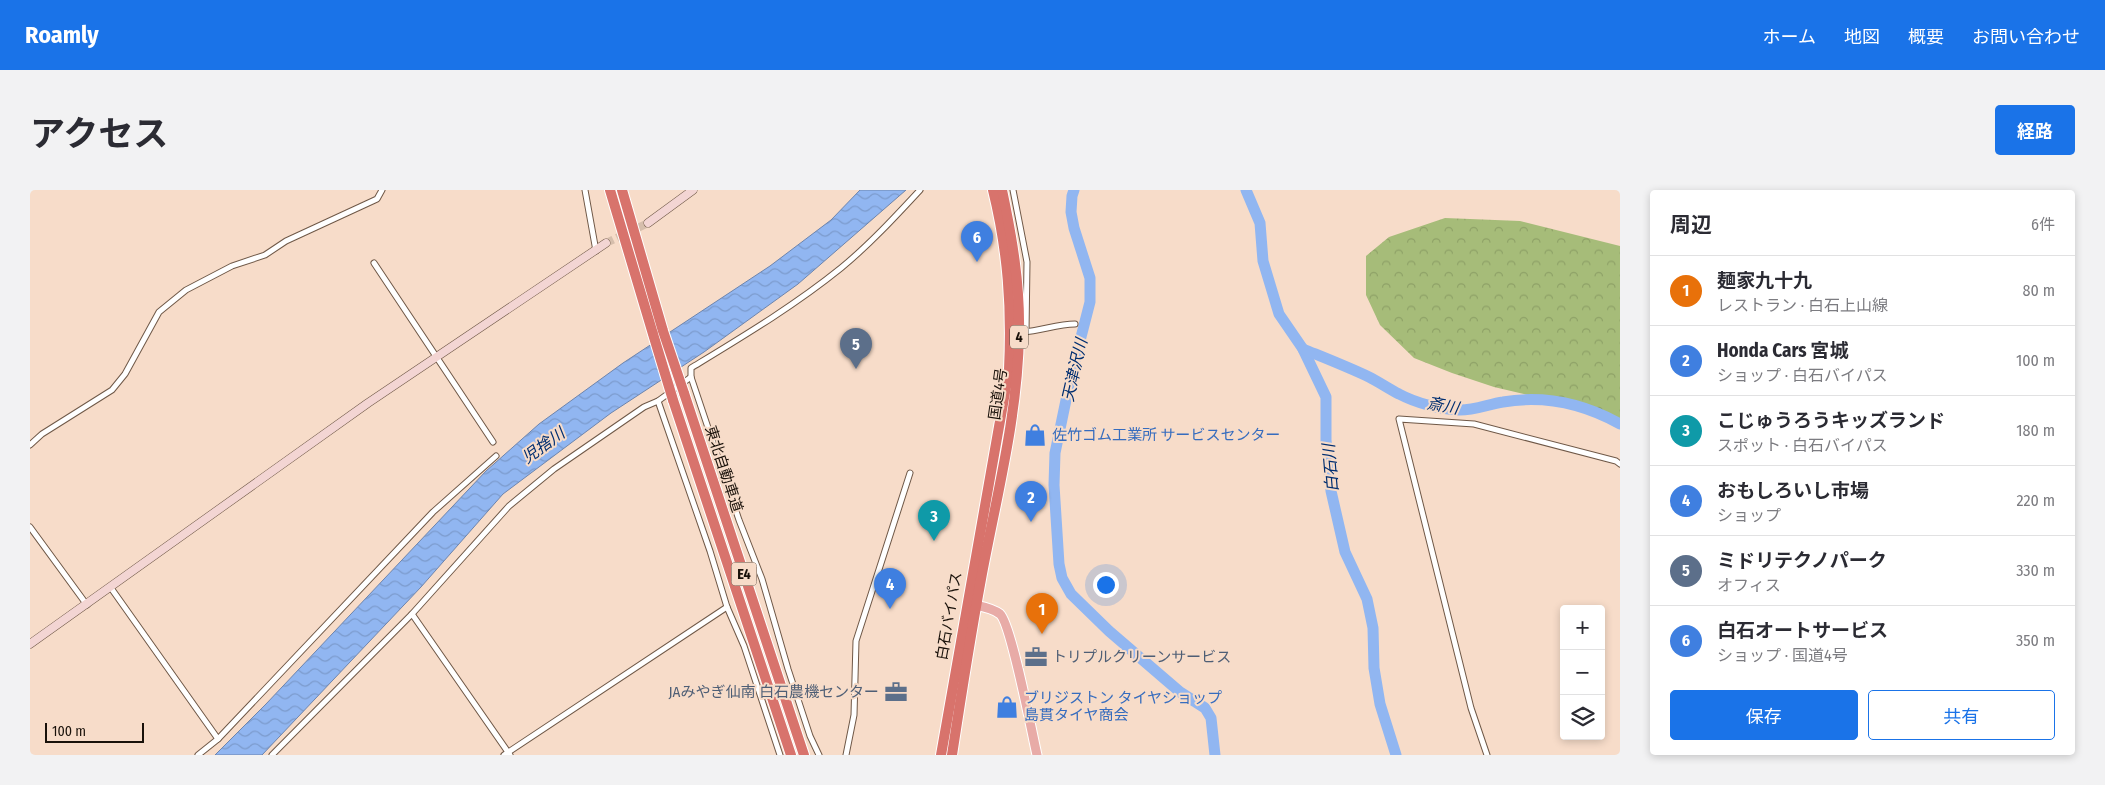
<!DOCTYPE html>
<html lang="ja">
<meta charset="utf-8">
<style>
:root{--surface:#fff;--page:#f2f2f3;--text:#2b2b33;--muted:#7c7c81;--line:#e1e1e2;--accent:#1a73e8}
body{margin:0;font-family:"Fira Sans Condensed","Noto Sans JP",sans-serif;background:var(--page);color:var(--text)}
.controls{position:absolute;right:15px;bottom:15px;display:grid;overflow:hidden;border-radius:5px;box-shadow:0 2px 8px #0003}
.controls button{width:45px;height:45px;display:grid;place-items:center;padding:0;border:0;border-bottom:1px solid var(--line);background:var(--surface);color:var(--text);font:25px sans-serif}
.scale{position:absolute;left:15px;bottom:12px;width:99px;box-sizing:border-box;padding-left:5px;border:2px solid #19110a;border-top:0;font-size:14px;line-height:18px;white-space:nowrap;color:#19110a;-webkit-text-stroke:4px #f7dcc9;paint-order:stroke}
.you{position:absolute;left:1075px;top:394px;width:18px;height:18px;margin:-12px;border:4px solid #fff;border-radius:50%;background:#1a73e8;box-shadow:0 0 0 8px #1a73e833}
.badge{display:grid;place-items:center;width:32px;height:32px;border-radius:50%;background:var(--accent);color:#fff;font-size:16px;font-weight:700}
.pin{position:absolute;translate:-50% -41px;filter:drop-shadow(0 1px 2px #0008)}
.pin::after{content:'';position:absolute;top:26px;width:18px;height:15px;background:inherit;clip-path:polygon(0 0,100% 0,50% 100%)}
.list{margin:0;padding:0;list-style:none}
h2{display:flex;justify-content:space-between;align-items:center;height:65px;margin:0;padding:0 20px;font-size:21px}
h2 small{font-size:16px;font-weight:400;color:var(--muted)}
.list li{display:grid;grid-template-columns:32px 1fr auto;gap:15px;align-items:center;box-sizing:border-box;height:70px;padding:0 20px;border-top:1px solid var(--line)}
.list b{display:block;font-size:19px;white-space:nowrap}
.list p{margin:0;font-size:16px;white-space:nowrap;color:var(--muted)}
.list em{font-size:16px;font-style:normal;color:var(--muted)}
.actions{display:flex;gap:10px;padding:15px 20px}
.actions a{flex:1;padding:11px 0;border:1px solid var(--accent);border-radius:5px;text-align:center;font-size:18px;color:var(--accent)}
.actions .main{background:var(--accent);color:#fff}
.icon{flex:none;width:28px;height:28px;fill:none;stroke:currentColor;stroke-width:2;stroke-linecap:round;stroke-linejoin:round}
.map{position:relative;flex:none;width:1590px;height:565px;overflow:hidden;border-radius:5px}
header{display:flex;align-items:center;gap:30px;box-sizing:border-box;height:70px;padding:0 25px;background:var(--accent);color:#fff}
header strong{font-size:24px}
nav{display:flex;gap:28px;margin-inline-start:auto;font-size:18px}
.intro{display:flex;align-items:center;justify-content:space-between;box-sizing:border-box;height:120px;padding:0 30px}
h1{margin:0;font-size:35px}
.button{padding:12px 22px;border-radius:5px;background:var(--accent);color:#fff;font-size:18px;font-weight:700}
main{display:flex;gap:30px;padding:0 30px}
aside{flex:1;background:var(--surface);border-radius:5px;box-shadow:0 2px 8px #0003}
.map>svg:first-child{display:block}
.forest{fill:url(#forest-crowns)}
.water{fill:url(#water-waves);stroke:#6d84ac}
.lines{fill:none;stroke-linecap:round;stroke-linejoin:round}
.river{stroke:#91b6f1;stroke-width:11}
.secondary-tunnel{stroke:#d6beac;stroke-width:8;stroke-dasharray:8 4;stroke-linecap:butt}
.street-casing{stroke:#6f5847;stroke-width:7}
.secondary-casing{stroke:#6f5847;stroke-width:9}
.primary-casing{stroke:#fff;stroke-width:11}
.highway-casing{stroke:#fff;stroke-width:12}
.street{stroke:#fff;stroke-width:5}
.secondary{stroke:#f3d5d3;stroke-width:8}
.primary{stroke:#e8aba7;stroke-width:9}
.highway{stroke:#d8736c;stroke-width:10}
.highway-bridge-casing{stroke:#fff;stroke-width:12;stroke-linecap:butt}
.highway-bridge{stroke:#d8736c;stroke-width:10}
.labels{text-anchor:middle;stroke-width:4;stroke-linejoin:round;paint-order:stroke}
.shield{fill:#f7dcc9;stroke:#5c4e43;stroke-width:1}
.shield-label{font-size:14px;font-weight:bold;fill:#19110a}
.street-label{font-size:15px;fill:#19110a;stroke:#f7dcc9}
.shop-label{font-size:15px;fill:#366cbe;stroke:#f7dcc9;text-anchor:start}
.service-label{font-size:15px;fill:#4e5e75;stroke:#f7dcc9;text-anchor:start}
.water-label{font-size:16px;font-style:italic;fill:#012e70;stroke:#f7dcc9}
</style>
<header>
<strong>Roamly</strong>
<nav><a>ホーム</a><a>地図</a><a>概要</a><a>お問い合わせ</a></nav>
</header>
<div class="intro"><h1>アクセス</h1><a class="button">経路</a></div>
<main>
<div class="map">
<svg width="1590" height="565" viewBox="0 0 1590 565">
<defs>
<pattern id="forest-crowns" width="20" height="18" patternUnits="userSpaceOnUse" patternTransform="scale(1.25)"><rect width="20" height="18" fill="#a6bc79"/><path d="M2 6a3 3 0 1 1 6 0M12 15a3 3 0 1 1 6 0" fill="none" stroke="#8ea167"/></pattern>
<pattern id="water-waves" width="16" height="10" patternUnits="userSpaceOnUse" patternTransform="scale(1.25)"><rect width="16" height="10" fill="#91b6f1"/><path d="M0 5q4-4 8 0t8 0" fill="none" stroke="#7c9bcd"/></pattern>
</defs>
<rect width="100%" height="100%" fill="#f7dcc9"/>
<polygon class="forest" points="1415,28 1490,31 1590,56 1590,232 1549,217 1464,197 1422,183 1384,168 1350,135 1336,105 1336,66 1359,47"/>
<polygon class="water" points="830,0 876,0 768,94 674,162 581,223 473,304 391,397 232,565 185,565 236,514 456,281 509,234 593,173 740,76 801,30"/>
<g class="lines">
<g class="river">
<polyline points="1044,0 1042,6 1041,22 1044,38 1060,88 1060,112 1041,186 1025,263 1024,295 1029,374 1032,388 1041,404 1079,441 1150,502 1175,518 1181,528 1185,565"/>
<polyline points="1216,0 1230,33 1233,71 1249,124 1273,159 1296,207 1296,250 1301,301 1315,362 1337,409 1343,438 1344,478 1350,514 1366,565"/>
<path d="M 1273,159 C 1295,168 1318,177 1339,187 C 1349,192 1359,199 1369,204 C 1386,213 1409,219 1428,220 C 1442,221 1459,214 1473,212 C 1514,205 1554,214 1590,234"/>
</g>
<polyline class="secondary-tunnel" points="576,53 618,33"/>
<defs>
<g id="street">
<polyline points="555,0 566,61"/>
<polyline points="983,0 997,72 996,142"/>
<polyline points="344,73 463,252"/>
<path d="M 993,142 C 1011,141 1027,134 1045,134"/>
<polyline points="628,211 680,361 697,417 714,456 750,565"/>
<polyline points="0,255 12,244 82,200 95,184 129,122 156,100 202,76 235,65 256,51 347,9 352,0"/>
<polyline points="0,337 57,415"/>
<polyline points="81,398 188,549"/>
<polyline points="382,424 480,565"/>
<polyline points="168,565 188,549 403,322 466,266"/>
<polyline points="242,565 382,424 479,316 524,279 614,217 628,211 661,187"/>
<polyline points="474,565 697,417"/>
<path d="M 789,565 L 780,546 L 758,479 L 732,389 L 709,330 L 661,187 L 661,178 C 712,147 764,116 811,78 C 839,55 865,27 890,0"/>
<polyline points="816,565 824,525 826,451 880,283"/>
<polyline points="1457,565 1441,518 1369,229 1444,234 1586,271 1590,274"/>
</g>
<g id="secondary">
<polyline points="618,33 663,0"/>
<polyline points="0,454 338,213 576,53"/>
</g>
<path id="primary" d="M 941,414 C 950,416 963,418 970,424 C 981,434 1002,543 1007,565"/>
<g id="highway">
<polyline points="580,0 623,144"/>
<polyline points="592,0 633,141"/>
<polyline points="654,203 774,565"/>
<polyline points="643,210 761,565"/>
<path d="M 911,565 L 979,180 C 982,117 978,61 963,0"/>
<path d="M 922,565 C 931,506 940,448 951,389 C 966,308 988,226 989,143 C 990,94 982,47 972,0"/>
</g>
</defs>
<use href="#street" class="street-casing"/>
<use href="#secondary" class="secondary-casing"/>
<use href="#primary" class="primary-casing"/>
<use href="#highway" class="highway-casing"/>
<use href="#street" class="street"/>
<use href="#secondary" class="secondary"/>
<use href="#primary" class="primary"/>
<use href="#highway" class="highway"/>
<defs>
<g id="highway-bridge">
<polyline points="633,141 654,203"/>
<polyline points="623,144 643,210"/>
</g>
</defs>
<use href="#highway-bridge" class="highway-bridge-casing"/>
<use href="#highway-bridge" class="highway-bridge"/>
</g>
<defs>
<symbol id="shop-bare" viewBox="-9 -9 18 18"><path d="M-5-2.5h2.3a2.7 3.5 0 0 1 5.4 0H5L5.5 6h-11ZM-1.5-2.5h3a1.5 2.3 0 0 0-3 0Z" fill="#3f7fe0" stroke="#f7dcc9" stroke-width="2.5" paint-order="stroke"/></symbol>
<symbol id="office-bare" viewBox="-9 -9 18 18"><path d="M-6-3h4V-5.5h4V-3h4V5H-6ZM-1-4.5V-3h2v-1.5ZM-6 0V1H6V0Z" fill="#5c6f8a" stroke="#f7dcc9" stroke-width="2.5" paint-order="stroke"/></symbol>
</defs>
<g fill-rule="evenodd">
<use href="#shop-bare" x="989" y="229" width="32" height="32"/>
<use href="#office-bare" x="990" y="451" width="32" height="32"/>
<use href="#office-bare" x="850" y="486" width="32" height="32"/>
<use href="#shop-bare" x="961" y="501" width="32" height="32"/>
</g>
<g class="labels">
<g class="shield">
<rect x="980" y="135.5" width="18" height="23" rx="4"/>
<rect x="701.5" y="372.5" width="25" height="23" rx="4"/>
</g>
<g class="shield-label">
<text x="989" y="152">4</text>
<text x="714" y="389">E4</text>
</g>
<g class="street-label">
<text transform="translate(968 204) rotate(-82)" y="5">国道4号</text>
<text transform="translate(694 279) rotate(72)" y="5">東北自動車道</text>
<text transform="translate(919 426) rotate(-80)" y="5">白石バイパス</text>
</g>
<g class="shop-label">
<text x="1022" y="250">佐竹ゴム工業所 サービスセンター</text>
<text x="994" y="513">ブリジストン タイヤショップ<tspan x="994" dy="17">島貫タイヤ商会</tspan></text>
</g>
<g class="service-label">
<text x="1022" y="472">トリプルクリーンサービス</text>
<text x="849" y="507" text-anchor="end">JAみやぎ仙南 白石農機センター</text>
</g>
<g class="water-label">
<text transform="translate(1044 180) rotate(-77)" y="6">天津沢川</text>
<text transform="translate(1413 215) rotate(10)" y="6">斎川</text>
<text transform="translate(513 255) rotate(-36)" y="6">児捨川</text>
<text transform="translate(1300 278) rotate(-95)" y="6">白石川</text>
</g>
</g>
</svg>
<div class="controls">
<button>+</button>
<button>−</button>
<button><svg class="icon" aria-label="layers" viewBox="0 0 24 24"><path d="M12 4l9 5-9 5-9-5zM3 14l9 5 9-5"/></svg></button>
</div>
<div class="scale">100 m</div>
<div class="you"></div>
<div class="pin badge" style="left:1012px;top:444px;background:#e8710a">1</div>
<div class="pin badge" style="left:1001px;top:332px;background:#3f7fe0">2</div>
<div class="pin badge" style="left:904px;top:351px;background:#0f9aa8">3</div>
<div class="pin badge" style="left:860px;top:419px;background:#3f7fe0">4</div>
<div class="pin badge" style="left:826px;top:179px;background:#5c6f8a">5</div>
<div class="pin badge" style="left:947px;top:72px;background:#3f7fe0">6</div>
</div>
<aside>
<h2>周辺<small>6件</small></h2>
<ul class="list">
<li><span class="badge" style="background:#e8710a">1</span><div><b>麺家九十九</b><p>レストラン · 白石上山線</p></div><em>80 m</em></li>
<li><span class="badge" style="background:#3f7fe0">2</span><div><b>Honda Cars 宮城</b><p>ショップ · 白石バイパス</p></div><em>100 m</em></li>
<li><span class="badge" style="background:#0f9aa8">3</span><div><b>こじゅうろうキッズランド</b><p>スポット · 白石バイパス</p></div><em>180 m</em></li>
<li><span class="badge" style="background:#3f7fe0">4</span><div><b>おもしろいし市場</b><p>ショップ</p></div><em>220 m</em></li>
<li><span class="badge" style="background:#5c6f8a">5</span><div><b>ミドリテクノパーク</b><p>オフィス</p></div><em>330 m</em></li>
<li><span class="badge" style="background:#3f7fe0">6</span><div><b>白石オートサービス</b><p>ショップ · 国道4号</p></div><em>350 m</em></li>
</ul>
<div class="actions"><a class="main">保存</a><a>共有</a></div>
</aside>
</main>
